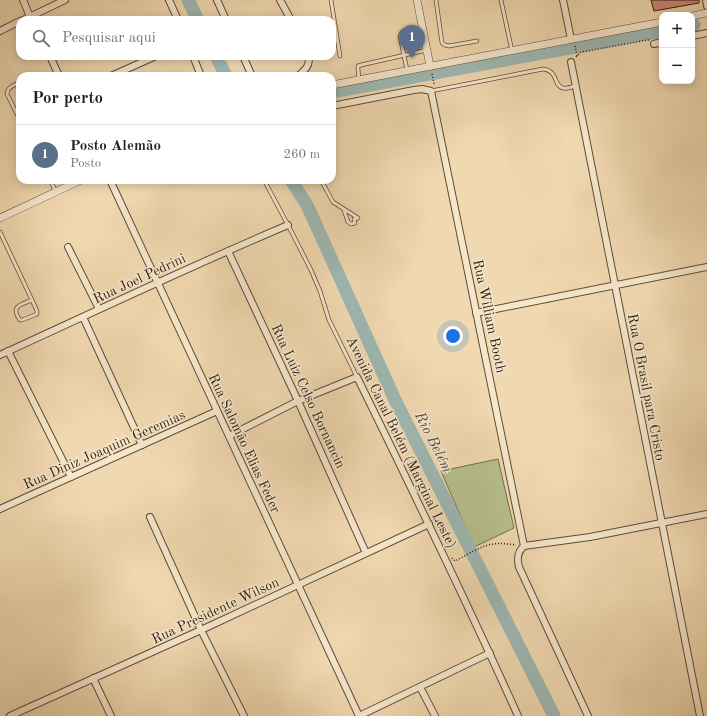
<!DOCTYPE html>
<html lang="pt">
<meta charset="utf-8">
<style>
:root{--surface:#fff;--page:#f6f6f6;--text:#222;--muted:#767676;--line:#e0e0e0;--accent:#b45309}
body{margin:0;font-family:"Old Standard TT",serif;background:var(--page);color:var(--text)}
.controls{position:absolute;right:12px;top:12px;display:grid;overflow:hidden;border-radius:8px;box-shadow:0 2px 10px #0003}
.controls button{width:36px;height:36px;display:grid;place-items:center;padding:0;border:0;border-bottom:1px solid var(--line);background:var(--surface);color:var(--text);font:20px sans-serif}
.you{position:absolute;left:453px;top:336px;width:14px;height:14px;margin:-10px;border:3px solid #fff;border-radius:50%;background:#1a73e8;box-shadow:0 0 0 6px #1a73e833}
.badge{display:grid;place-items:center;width:26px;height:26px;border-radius:50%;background:var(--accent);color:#fff;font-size:13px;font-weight:700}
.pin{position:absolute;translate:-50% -33px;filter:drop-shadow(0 1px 2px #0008)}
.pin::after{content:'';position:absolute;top:21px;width:14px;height:12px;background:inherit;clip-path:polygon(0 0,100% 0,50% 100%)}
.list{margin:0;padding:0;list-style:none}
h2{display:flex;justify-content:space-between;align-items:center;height:52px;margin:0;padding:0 16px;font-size:17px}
h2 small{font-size:13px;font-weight:400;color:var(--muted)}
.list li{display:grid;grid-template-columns:26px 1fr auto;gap:12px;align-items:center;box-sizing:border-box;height:60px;padding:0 16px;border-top:1px solid var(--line)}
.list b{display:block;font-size:15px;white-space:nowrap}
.list p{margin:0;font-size:13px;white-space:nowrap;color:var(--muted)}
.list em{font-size:13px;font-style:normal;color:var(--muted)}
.icon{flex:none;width:22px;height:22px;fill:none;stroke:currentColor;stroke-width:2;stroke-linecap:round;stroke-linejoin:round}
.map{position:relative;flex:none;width:707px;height:716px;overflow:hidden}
.search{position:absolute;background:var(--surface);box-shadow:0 2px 10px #0003;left:16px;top:16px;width:320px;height:44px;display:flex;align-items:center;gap:10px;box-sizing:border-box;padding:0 14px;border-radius:12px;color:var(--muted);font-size:15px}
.panel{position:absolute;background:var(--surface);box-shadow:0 2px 10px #0003;left:16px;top:72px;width:320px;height:112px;border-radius:12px}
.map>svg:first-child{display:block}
.green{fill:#b6bf8d;stroke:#726e4e}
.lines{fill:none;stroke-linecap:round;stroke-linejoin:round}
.river{stroke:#9db8b4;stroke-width:13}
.building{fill:#d08676;stroke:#2f1d0e}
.service-casing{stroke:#5f4c36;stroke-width:4.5}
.minor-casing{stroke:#5f4c36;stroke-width:8}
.tertiary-casing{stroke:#5f4c36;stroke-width:8}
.path{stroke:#2f1d0e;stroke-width:1.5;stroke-dasharray:1 2;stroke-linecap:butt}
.service{stroke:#f5e6cc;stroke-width:3}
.minor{stroke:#f5e6cc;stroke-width:6}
.tertiary{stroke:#f5e6cc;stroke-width:7}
.labels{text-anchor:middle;stroke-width:3;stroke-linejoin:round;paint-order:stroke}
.street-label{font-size:14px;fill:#2f1d0e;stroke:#f5e6cc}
.water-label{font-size:15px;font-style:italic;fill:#504c40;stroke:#f5e6cc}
</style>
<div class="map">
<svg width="707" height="716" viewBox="0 0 707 716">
<rect width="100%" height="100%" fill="#f0d8b0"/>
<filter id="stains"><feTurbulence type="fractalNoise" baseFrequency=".005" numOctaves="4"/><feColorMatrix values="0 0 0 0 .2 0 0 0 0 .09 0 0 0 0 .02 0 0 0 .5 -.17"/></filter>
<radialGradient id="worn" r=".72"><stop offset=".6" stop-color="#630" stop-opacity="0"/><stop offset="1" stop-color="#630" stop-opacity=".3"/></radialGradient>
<polygon class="green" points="498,459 514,528 474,547 441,471"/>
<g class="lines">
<g class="river">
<polyline points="188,0 198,20"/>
<polyline points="692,25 694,25"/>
<polyline points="216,56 226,76"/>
<polyline points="332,92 662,31"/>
<polyline points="291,180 307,205 396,402 554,716"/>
</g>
</g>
<polygon class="building" points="651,0 699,0 699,3 654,11"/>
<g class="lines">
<defs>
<g id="service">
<polyline points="331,0 340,56"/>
<polyline points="436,0 442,43 445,45 449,46 477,41"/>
<polyline points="501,0 512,51"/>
<polyline points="407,70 400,36 402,32 423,28"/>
<polyline points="359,79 358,69 358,66 361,65 427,50"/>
<path d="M 20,82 C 15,85 7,87 7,94 L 20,120"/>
<path d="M 431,91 L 543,69 C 559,71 553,86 563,88 C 566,89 572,87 575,86"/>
<polyline points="50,180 56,192"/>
<polyline points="264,180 288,225 311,270 320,291 329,320 357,377"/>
<polyline points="321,180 333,202 358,218 354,219 355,223 351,224 348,222 344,210"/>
<path d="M 0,232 L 32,300 L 37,311 L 37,314 L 35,315 L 22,320 L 20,320 C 10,306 20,305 32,300"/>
</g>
<g id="minor">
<polyline points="23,0 31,19"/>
<polyline points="169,0 178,20"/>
<polyline points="217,0 226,20"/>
<polyline points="280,0 291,20"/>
<polyline points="563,0 571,39"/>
<polyline points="706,0 707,6"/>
<polyline points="23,20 65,0"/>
<polyline points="0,31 20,21"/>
<polyline points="692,36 707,33"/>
<polyline points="654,44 662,42"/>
<polyline points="50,56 59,76"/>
<polyline points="193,56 201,76"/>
<polyline points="243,56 252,76"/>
<polyline points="571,62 700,716"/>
<polyline points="111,76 156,56"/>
<path d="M 298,76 C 305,70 311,65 308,56"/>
<polyline points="332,106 414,90 422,89 431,91 524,546"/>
<polyline points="110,180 359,716"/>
<polyline points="68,247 99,309"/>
<polyline points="228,251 298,401 366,553"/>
<polyline points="476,313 707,267"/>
<polyline points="83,317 142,445"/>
<polyline points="8,351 71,477"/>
<path d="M 0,355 C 96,311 191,266 288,225"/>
<path d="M 229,436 L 298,401 L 357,377 C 412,489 467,602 518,716"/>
<polyline points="0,509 217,411"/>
<polyline points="150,517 201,630 244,716"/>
<path d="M 524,546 C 517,552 517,559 519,567 L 588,716"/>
<polyline points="524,546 590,537 707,514"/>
<polyline points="93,678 111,716"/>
<polyline points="420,687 435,716"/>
<polyline points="10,716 201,630 429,524"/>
<polyline points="359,716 490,653"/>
</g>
<g id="tertiary">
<polyline points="417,0 430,66"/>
<polyline points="692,16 707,13"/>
<polyline points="332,85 662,22"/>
<polyline points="0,218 81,180"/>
</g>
</defs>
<use href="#service" class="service-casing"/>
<use href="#minor" class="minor-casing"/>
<use href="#tertiary" class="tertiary-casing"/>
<g class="path">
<polyline points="575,46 577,56"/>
<polyline points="576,57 581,52 587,51 647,40 649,40"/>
<polyline points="432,74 434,83 433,85"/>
<path d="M 452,558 L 455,561 C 467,555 480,546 493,544 C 501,543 509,544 516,545"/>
</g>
<use href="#service" class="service"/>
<use href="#minor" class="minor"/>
<use href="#tertiary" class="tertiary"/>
</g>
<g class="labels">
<g class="street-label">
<text transform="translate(139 278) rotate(-25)" y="5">Rua Joel Pedrini</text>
<text transform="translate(490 316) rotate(78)" y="5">Rua William Booth</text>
<text transform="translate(647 387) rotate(79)" y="5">Rua O Brasil para Cristo</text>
<text transform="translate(309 396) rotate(65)" y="5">Rua Luiz Celso Bornancin</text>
<text transform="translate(402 442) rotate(64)" y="5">Avenida Canal Belém (Marginal Leste)</text>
<text transform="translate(245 443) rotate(65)" y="5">Rua Salomão Elias Feder</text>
<text transform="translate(104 449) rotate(-24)" y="5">Rua Diniz Joaquim Geremias</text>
<text transform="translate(215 610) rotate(-25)" y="5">Rua Presidente Wilson</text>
</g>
<g class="water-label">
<text transform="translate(434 442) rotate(63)" y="5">Rio Belém</text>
</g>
</g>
<rect width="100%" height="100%" filter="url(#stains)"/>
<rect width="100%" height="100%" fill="url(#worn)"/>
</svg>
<div class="controls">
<button>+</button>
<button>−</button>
</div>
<div class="you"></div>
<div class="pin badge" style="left:412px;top:58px;background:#5c6f8a">1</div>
<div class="search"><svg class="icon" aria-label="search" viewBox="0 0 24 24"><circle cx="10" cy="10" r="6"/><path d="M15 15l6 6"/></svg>Pesquisar aqui</div>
<section class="panel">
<h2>Por perto<small></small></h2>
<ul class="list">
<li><span class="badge" style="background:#5c6f8a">1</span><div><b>Posto Alemão</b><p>Posto</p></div><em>260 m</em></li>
</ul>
</section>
</div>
